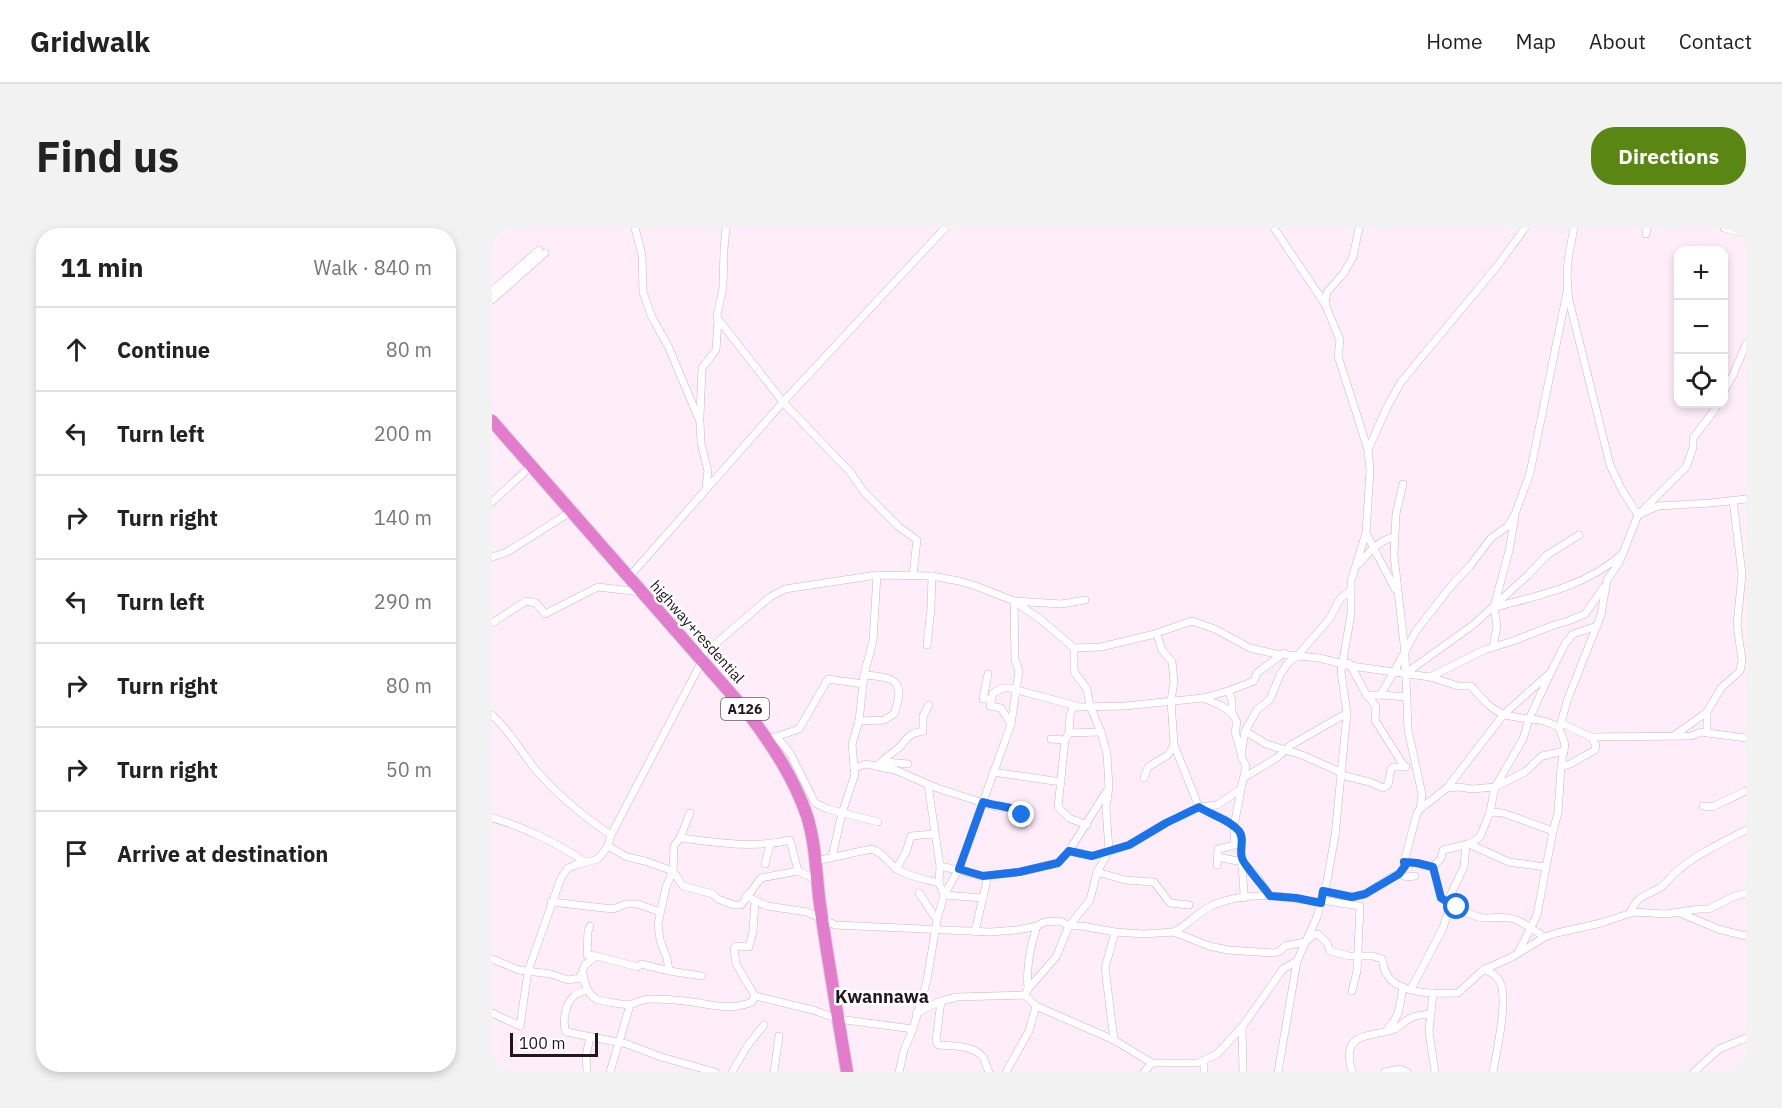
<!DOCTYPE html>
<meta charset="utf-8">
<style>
:root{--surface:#fff;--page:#f2f2f2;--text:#222;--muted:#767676;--line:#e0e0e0;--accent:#5a8614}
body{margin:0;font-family:"IBM Plex Sans",sans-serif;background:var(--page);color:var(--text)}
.controls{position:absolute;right:18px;top:18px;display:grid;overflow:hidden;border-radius:12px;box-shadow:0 3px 9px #0003}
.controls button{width:54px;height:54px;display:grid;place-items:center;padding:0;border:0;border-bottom:2px solid var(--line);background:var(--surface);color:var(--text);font:30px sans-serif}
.scale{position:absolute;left:18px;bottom:15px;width:88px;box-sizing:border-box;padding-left:6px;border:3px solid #21171e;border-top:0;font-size:16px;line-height:21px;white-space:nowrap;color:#21171e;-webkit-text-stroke:4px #fff;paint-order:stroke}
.stop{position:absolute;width:18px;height:18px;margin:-14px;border:4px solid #1a73e8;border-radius:50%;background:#fff}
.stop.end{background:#1a73e8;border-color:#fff;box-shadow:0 2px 6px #0008}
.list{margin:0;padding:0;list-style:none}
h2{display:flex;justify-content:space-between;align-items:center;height:78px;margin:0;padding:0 24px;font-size:26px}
h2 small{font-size:20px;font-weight:400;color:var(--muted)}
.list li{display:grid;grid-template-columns:39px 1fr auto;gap:18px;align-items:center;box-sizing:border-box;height:84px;padding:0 24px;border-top:2px solid var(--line)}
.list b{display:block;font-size:22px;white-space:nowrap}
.list em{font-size:20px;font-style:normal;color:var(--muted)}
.icon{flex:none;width:33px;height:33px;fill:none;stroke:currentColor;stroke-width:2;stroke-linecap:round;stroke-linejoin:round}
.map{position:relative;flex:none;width:1254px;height:844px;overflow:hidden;border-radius:24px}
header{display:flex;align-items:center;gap:36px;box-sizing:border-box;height:84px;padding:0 30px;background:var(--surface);border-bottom:2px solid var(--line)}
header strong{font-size:28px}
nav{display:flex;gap:33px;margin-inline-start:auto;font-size:21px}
.intro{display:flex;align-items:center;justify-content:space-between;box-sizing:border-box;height:144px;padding:0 36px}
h1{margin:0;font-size:42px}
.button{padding:15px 27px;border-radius:24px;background:var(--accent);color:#fff;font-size:21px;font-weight:700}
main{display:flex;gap:36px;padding:0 36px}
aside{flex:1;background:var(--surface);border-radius:24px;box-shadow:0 3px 9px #0003}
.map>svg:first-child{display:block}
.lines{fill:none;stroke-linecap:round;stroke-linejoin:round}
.street-casing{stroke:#ceb3c6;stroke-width:8}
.highway-casing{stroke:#d7d5d6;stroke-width:14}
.street{stroke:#fff;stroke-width:7}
.highway{stroke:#e37ccd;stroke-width:12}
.route{stroke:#1a73e8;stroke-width:8}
.labels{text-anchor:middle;stroke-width:5;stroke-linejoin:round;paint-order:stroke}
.shield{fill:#fff;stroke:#645d62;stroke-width:1.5}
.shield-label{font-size:14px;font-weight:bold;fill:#21171e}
.street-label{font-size:15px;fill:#21171e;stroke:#fff}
.quarter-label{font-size:18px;font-weight:bold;fill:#21171e;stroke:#fff}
</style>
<header>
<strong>Gridwalk</strong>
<nav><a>Home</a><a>Map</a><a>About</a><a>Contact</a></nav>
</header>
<div class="intro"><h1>Find us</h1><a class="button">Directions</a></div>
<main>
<aside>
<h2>11 min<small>Walk · 840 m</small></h2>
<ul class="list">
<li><svg class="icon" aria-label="ahead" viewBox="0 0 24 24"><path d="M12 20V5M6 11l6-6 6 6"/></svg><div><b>Continue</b></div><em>80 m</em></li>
<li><svg class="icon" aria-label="left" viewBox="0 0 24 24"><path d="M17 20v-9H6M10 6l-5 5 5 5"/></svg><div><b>Turn left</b></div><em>200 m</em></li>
<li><svg class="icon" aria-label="right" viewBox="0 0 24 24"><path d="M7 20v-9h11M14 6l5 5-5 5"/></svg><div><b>Turn right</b></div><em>140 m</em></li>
<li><svg class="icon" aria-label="left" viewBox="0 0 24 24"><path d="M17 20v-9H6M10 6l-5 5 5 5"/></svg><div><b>Turn left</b></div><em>290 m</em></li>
<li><svg class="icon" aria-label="right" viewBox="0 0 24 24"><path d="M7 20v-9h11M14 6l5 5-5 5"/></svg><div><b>Turn right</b></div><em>80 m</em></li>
<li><svg class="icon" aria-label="right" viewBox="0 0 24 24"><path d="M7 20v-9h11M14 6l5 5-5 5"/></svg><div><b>Turn right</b></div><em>50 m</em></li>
<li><svg class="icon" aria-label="arrive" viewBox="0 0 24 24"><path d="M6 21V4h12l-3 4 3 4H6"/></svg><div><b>Arrive at destination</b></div></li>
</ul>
</aside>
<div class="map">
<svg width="1254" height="844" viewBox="0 0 1254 844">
<rect width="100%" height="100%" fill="#ffeefa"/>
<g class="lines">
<defs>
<g id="street">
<polyline points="143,0 150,27 151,64 159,87 177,120 208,194 209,215 216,243 214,260"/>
<polyline points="782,0 833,76"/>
<polyline points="867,0 861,29 851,46 835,64 833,76 848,112 846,128 876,222"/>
<path d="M 1082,0 C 1076,29 1073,42 1077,72 L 1118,237 L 1130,262 L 1146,287 L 1194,239 L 1201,220 L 1201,210 L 1222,183 L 1225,176"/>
<polyline points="1232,0 1254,6"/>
<polyline points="0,2 2,0"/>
<polyline points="1154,6 1155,0"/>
<polyline points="0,63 47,22"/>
<polyline points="0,72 53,25"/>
<polyline points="226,91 291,174 359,245 372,264 407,299 425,312 421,347"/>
<polyline points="1232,163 1241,147 1254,116"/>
<polyline points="208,189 210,140 224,122 226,91 225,87 231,60 232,21 234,0"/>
<polyline points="911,256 904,286 902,327 913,425 916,502 930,566 928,581 925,585 912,634"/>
<polyline points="0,274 39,238"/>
<polyline points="874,305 903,361"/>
<polyline points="0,329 15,324 80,283"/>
<path d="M 867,336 C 878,323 886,313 902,309"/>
<polyline points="137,349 291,174 453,0"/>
<path d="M 1004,379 C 1048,367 1094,358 1129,327"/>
<polyline points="0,395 34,373 44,375 53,386 106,359 149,364"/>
<path d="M 665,406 L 670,422 L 680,434 L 682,453 L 679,473 L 682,517 L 707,579 C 719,587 738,591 747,604 C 753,612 748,619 749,627 C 750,641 752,655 752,670"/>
<polyline points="435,417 439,380 440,348"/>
<polyline points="1001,419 1005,398 1002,379 1017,323 1023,289"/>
<polyline points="207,430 278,369 293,361 385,347 440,348 467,353 484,358 522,373 548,391 582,420 609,419 659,407 700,393 723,401 758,420 784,426 827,430 859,438 874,466 884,478 883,492 912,538"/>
<polyline points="857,435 859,438 902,444 924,403 959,358 978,338 999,310 1016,298 1023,286 1038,245 1076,59"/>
<polyline points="914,445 981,397 1036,347 1055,327 1087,307"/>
<polyline points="496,446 491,471 498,471"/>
<path d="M 938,449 L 966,458 L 979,458 C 988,468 998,481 1011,486 C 1030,493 1050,488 1067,500 L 1069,495"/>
<polyline points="888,467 915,469"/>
<polyline points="875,468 888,467 902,444 938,449 992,422 1021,413 1062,397 1076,393 1093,386 1112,359"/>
<polyline points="711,470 736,463"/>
<path d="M 0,487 C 18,503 29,524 44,542 C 66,568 91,588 119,607"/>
<path d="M 367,493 L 392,492 L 402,486 C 414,453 404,449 372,447"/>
<polyline points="519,496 509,480 498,478 501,465 511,460 518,460 588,479 633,478 711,470 728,477 740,485"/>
<polyline points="1067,500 1073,516 1069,539"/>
<polyline points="753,503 774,516 810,527 846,543 849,547 878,554 891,560 896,557 899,541 901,539 914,539"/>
<polyline points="577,505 578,487 582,477"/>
<polyline points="1215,505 1215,484 1229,460 1248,443 1250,432 1245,397 1250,346 1241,272"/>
<polyline points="1183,507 1215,484"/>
<polyline points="283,509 307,501 336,451 371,456"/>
<polyline points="1099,509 1069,495 1075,473 1109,387 1115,352 1127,335 1146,287 1166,278 1219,275 1254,271"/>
<polyline points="559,511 573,512 577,505 609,504"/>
<polyline points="276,512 283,509 290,515 298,525 323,575 336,581 386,594"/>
<polyline points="573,512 566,579 577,590 595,597"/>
<polyline points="749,525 743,504 745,494 740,485 740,472 736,463 762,453 765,445 792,425"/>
<path d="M 385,538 C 391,532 397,527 404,522 C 417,513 410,507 431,503 L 431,488 L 437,477"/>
<polyline points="362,540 360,516 367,493 372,447 381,413 385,347"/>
<polyline points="392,540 394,534 416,536"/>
<polyline points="501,544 569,554"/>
<polyline points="753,549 786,529 799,517 855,485"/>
<polyline points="652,550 656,539 676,527 682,517"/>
<polyline points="436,557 448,638"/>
<polyline points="955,560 967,559 980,561 1003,559 1033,544 1050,528 1072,523"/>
<polyline points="1211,578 1220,579 1254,563"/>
<polyline points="928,581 955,560 1012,486 1059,444 1073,416 1081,406 1105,398"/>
<polyline points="998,584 1011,585 1061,603 1045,687 1027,723"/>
<path d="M 0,590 C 30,598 67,616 93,634"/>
<polyline points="1061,603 1066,585 1069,539 1078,536 1103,522 1104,517 1099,509 1199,508 1209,504 1254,510"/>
<path d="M 188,610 C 224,614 262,621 298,612 L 306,643"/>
<polyline points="977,616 1017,634 1053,639"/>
<polyline points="116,618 119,607 210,433"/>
<polyline points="577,623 614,564"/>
<polyline points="340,629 350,585 363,546 362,540 374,536 403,542 445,560 504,579 521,580 528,583 531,597"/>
<polyline points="725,629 751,634 766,650 778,668"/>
<path d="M 324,633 L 379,621 C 391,624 395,634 405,641 C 417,649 433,651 447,655 L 448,638 L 491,648 L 527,644 L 565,635 L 577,623 L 600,628 L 617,623 L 614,579 L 617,559 L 615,526 L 609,504 L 598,478 L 595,461 L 582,444 L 582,420"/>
<polyline points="273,636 278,617"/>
<path d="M 725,637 L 726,621 L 743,617 C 740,595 746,582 749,561"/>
<path d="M 941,639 L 949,670 C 959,677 980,689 992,690 C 1004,690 1016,687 1029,694 C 1037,699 1045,704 1053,709"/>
<polyline points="404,641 414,624 419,608 442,606"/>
<polyline points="605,644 633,652 662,654 678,675 697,677"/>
<polyline points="907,646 915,649 923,648"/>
<polyline points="447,655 452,667 491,670"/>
<polyline points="831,663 860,669 873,666 899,649 907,646 913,638 912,634 925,635 941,639 949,630 951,622 977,616 988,609 998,584 1003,559 1031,511 1037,491 1059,444"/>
<polyline points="427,665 445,692"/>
<path d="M 254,668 L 275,678 L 315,684 L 343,697 L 365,698 L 498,704 L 525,702 L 545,698 L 552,694 L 568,693 L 577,698 L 590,698 L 623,704 L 652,706 L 682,704 L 717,718 L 736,722 L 782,725 L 788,723 L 793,718 L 813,714 L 822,707 L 826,706 L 835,715 L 838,723 L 857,728 L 881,728 L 890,731 C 891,735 892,741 894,745 C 905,767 945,766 966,765 L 991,742 L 1020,729 L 1053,709 L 1065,705 L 1109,695 L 1142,684 L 1174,686 L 1207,681 L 1217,681 L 1243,668 L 1254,665"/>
<polyline points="829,672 868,678 865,743 860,763"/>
<polyline points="59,674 121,681 134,676 146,676 168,684"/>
<polyline points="263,674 261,703 257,719 245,718 242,720 244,736 263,768 321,782 346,791 421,801"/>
<path d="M 1138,685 C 1146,666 1153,669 1169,659 C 1175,656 1179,647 1185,643 C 1205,626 1231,614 1254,602"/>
<polyline points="1188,685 1226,701 1254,708"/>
<polyline points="98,698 96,703 95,727 104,728"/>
<polyline points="483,703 496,648"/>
<path d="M 682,704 C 696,696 707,684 721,677 C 756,662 794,668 829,675"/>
<polyline points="0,731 27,742 59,746 76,752 88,750 93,737 104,728 146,739 149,736 177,743 210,748"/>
<path d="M 991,742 C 1000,743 1008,750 1010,760 C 1014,781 1005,822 1001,844"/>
<polyline points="177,743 175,730 168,712 166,696 174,659 181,643 182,618 188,610 198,585"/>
<path d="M 91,746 C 92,755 96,766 104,771 C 108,773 136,778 140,776 C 147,774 150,771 158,771 C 171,771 187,772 200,774 C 222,777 238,783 260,774 L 263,768"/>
<path d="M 536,761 C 534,739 538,719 545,698"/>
<polyline points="919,761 951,700 957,681 957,670 972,639 974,616"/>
<path d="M 96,762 C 91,764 86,764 82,768 C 73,776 70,794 74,804 L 135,816 L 169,829 L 223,844"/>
<polyline points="941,765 937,804 943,844"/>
<polyline points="533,767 536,761 564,729 577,698 598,672 605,644 617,623 637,617 674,595 707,579 725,577 749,561 754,538 749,528 753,503 765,482 778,471 788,447 796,435 806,427 838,390 848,371 859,362"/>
<path d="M 449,773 L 444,812 L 446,817 C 460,818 481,817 491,829 C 493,833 495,840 497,844"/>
<polyline points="0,785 28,798 36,743 69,650 76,640 83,637 106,631 116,618 135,629 153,633 181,643 191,658 221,666 226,671 242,677 249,677 269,650 306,643 325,652"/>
<polyline points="424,785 449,773 465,769 533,767 544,778 622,812 660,835 706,835 725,826 750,799 791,741 805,733"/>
<polyline points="750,799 751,844"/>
<path d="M 896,800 C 908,790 908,775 911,759"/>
<polyline points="622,812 613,740 623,704"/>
<polyline points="95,844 94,827 98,810"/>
<polyline points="118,844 138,777"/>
<polyline points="240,844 256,817 272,797"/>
<polyline points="282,844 287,808"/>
<polyline points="407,844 412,822 421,801 435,752 445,692 452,667 467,641 519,496 527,443 523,432 522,373 569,376 593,372"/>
<polyline points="514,844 537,803 544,778"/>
<polyline points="652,844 660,835"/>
<polyline points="712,844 712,833"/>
<polyline points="786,844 805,733 825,689 835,653 843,608 855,485 849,444 859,386 859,353 874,305 878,242 876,222 895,179 909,154 1006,37 1033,0"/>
<path d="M 860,844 C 848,802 878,810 903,801 C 909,798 913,792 919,790 C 924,787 931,787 937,786"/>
<polyline points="893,844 908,841 915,844"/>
<polyline points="1202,844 1227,821 1254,810"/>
</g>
<path id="highway" d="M 0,193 L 256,485 C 280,517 302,550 315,588 C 324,617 324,647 328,677 C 336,733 346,789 355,844"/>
</defs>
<use href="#street" class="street-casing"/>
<use href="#highway" class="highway-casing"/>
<use href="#street" class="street"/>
<use href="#highway" class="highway"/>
</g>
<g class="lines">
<path class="route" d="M 530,587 L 528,583 C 516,578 503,578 491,574 L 467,641 L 491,648 L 527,644 L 566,635 L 577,623 L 600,628 L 637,617 L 674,595 L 707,579 C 719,587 737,591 747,603 C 753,611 747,621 750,630 C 751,636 772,659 778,668 L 804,670 L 829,675 L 831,663 L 860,669 L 873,666 L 907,646 L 913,638 L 912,634 L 925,635 L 941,639 L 949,670 L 965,679"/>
</g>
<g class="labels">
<rect class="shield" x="229" y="470" width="48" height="22" rx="4.5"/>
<g class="shield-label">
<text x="253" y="486">A126</text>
</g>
<g class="street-label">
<text transform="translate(205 404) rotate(48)" y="5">highway+resdential</text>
</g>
<g class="quarter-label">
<text x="390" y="775">Kwannawa</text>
</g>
</g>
</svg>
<div class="controls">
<button>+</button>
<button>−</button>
<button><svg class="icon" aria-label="locate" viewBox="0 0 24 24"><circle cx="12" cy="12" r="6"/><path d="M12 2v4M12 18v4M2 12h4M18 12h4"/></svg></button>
</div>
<div class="scale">100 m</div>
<div class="stop" style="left:965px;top:679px"></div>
<div class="stop end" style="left:530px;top:587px"></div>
</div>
</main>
